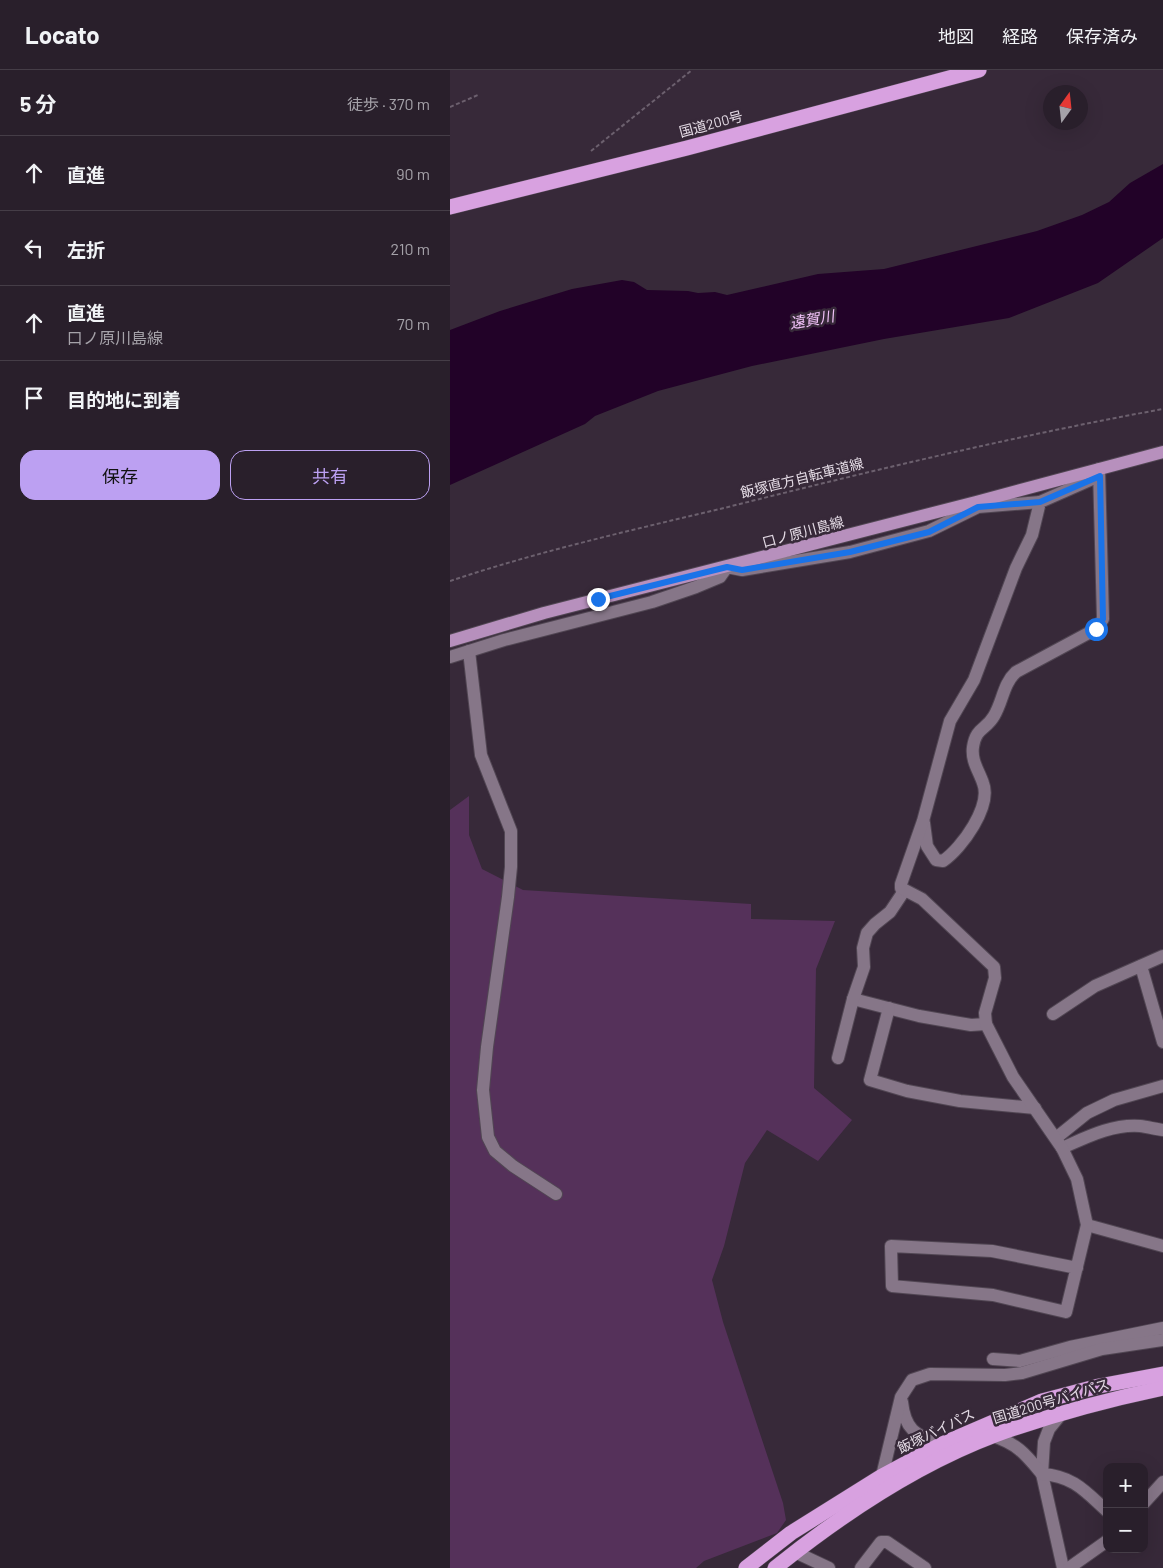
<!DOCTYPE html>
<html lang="ja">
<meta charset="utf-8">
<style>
:root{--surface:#291f2b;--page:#312733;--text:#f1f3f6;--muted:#a5a2a9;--line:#453d47;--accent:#bca0f2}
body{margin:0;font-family:Barlow,"Noto Sans JP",sans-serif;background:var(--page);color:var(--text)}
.controls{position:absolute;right:15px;bottom:15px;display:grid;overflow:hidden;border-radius:10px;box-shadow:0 5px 20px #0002}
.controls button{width:45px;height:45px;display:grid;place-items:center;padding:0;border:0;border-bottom:1px solid var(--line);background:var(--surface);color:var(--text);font:25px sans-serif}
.compass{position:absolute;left:593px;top:15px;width:45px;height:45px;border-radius:50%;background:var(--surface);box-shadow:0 5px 20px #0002;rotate:15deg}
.stop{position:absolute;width:15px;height:15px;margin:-11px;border:4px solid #1a73e8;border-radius:50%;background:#fff}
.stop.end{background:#1a73e8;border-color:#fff;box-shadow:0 1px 5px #0008}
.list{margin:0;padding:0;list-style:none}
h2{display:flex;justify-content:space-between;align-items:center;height:65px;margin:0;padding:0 20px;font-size:21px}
h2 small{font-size:16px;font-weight:400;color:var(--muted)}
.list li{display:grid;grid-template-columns:32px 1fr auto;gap:15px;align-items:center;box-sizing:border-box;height:75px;padding:0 20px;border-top:1px solid var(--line)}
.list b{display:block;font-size:19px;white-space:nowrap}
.list p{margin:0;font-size:16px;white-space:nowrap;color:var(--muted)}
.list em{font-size:16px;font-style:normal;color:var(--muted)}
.actions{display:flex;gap:10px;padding:15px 20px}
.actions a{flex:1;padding:11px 0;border:1px solid var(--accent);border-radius:15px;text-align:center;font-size:18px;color:var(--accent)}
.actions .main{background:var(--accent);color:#111}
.icon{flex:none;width:28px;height:28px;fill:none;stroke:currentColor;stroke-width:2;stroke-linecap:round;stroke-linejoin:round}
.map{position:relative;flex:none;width:713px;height:1498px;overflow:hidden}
header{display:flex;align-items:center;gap:30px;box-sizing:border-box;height:70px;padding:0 25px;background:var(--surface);border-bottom:1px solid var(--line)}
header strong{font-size:24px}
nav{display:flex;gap:28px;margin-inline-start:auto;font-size:18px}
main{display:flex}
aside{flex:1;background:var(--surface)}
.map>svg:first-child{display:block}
.green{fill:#55315a}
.water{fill:#220228}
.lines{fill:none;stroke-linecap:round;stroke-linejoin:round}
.minor-casing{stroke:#514653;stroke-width:14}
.major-casing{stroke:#514653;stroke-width:14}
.highway-casing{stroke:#514653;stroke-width:16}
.path{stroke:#6c606e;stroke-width:2;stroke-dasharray:4 2.5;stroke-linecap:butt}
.minor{stroke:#867688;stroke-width:12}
.major{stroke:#b790bd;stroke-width:12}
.highway{stroke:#d8a1e0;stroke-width:15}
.route{stroke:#1a73e8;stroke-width:6}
.labels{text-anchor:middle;stroke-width:5;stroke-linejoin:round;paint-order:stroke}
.street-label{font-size:14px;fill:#e4dbe5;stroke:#372939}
.water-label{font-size:15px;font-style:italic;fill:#f2c3f9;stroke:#372939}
</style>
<header>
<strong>Locato</strong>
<nav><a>地図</a><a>経路</a><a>保存済み</a></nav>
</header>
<main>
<aside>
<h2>5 分<small>徒歩 · 370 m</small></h2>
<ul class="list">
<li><svg class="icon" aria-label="ahead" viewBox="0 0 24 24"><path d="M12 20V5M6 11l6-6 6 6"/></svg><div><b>直進</b></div><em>90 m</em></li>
<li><svg class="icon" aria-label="left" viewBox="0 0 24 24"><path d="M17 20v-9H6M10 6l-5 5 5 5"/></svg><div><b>左折</b></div><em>210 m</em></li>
<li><svg class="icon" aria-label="ahead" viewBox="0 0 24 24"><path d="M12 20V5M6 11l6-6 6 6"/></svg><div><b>直進</b><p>口ノ原川島線</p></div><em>70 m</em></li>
<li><svg class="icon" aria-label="arrive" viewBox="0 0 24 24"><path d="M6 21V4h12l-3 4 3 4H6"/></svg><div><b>目的地に到着</b></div></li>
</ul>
<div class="actions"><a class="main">保存</a><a>共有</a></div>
</aside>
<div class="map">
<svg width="713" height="1498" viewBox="0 0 713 1498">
<rect width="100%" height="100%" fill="#372939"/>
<polygon class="green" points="19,726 19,765 32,799 73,820 301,834 301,849 385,851 366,899 364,1018 402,1050 368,1091 317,1060 295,1093 274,1176 262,1210 273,1252 333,1433 336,1450 327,1463 254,1491 246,1498 0,1498 0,740"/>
<polygon class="water" points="713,94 713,168 648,213 559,248 434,269 302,296 208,321 145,346 135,354 0,415 0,260 50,241 122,219 172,210 184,212 197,220 238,221 248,223 265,222 277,225 368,204 434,199 587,161 632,145 659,132 680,113"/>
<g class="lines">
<defs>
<g id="minor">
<polyline points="19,581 31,685 61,761 61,797 58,827 37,977 33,1020 38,1067 45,1081 63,1096 106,1124"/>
<polyline points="0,587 54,570 202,532 246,517 270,507 277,497 292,500 400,482 479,461 528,437 590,432"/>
<path d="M 474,753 L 477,776 L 486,790 L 493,791 C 512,778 542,736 533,713 C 529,701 521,691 523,677 C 526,657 536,660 544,646 C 553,631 553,614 566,602 L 646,559 L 653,549 L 649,399"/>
<polyline points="691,896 713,972"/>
<polyline points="403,929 469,946 521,955 536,954"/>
<polyline points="439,938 420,1010 457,1021 510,1031 585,1038"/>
<polyline points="603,944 645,916 713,886"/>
<polyline points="388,988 403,929 414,897 413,878 417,863 425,854 440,842 454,821"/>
<polyline points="606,1068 637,1043 664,1030 713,1016"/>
<path d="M 612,1078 C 637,1067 662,1054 690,1056 C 698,1057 705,1059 713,1060"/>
<polyline points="637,1155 713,1176"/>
<polyline points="627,1198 542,1181 441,1176 442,1216 543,1225 616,1242 637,1155 627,1109 612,1078 563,1007 536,954 535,943 545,908 544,897 472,829 451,818 451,814 473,751 500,651 524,610 566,498 582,465 590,432 649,406"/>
<polyline points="543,1289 570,1291 620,1277 713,1258"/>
<path d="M 452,1332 C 455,1360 465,1364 490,1375"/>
<polyline points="612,1343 599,1359 594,1372 592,1404 613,1498"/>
<path d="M 543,1366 C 568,1374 576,1385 592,1404 C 623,1406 635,1421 657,1441"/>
<polyline points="432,1406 451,1327 462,1310 480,1304 555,1305 572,1303 652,1279 713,1270"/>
<polyline points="694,1433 713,1412"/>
<polyline points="345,1482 379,1498"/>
<polyline points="411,1498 431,1472 437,1472 475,1498"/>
<polyline points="619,1498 657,1471"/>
</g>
<polyline id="major" points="0,571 94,543 526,432 713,382"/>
<g id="highway">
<polyline points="0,137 237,78 529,0"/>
<polyline points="296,1498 341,1463 432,1406 490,1375 592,1331 649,1316 713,1304"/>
<path d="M 325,1498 C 391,1445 465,1395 545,1365 C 600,1345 656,1330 713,1318"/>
</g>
</defs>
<use href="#minor" class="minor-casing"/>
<use href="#major" class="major-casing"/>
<use href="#highway" class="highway-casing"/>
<g class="path">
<polyline points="0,37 28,25"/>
<polyline points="141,81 242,0"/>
<path d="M 0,511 C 90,481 182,460 274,438 C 420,401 565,366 713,339"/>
</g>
<use href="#minor" class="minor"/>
<use href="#major" class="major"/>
<use href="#highway" class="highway"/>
</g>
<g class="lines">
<polyline class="route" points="148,529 277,497 292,500 400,482 479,462 528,437 590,432 650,406 653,549 646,559"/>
</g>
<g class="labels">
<g class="street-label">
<text transform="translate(261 54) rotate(-15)" y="5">国道200号</text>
<text transform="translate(352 408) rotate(-14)" y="5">飯塚直方自転車道線</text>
<text transform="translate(353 462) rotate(-15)" y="5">口ノ原川島線</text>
<text transform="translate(601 1331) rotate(-17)" y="5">国道200号バイパス</text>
<text transform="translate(486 1361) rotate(-26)" y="5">飯塚バイパス</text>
</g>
<g class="water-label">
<text transform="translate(362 250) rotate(-10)" y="5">遠賀川</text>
</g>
</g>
</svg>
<div class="controls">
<button>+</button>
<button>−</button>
</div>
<svg class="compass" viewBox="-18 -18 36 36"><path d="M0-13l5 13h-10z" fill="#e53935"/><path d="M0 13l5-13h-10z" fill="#a5a2a9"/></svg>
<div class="stop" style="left:646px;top:559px"></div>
<div class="stop end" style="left:148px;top:529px"></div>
</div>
</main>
